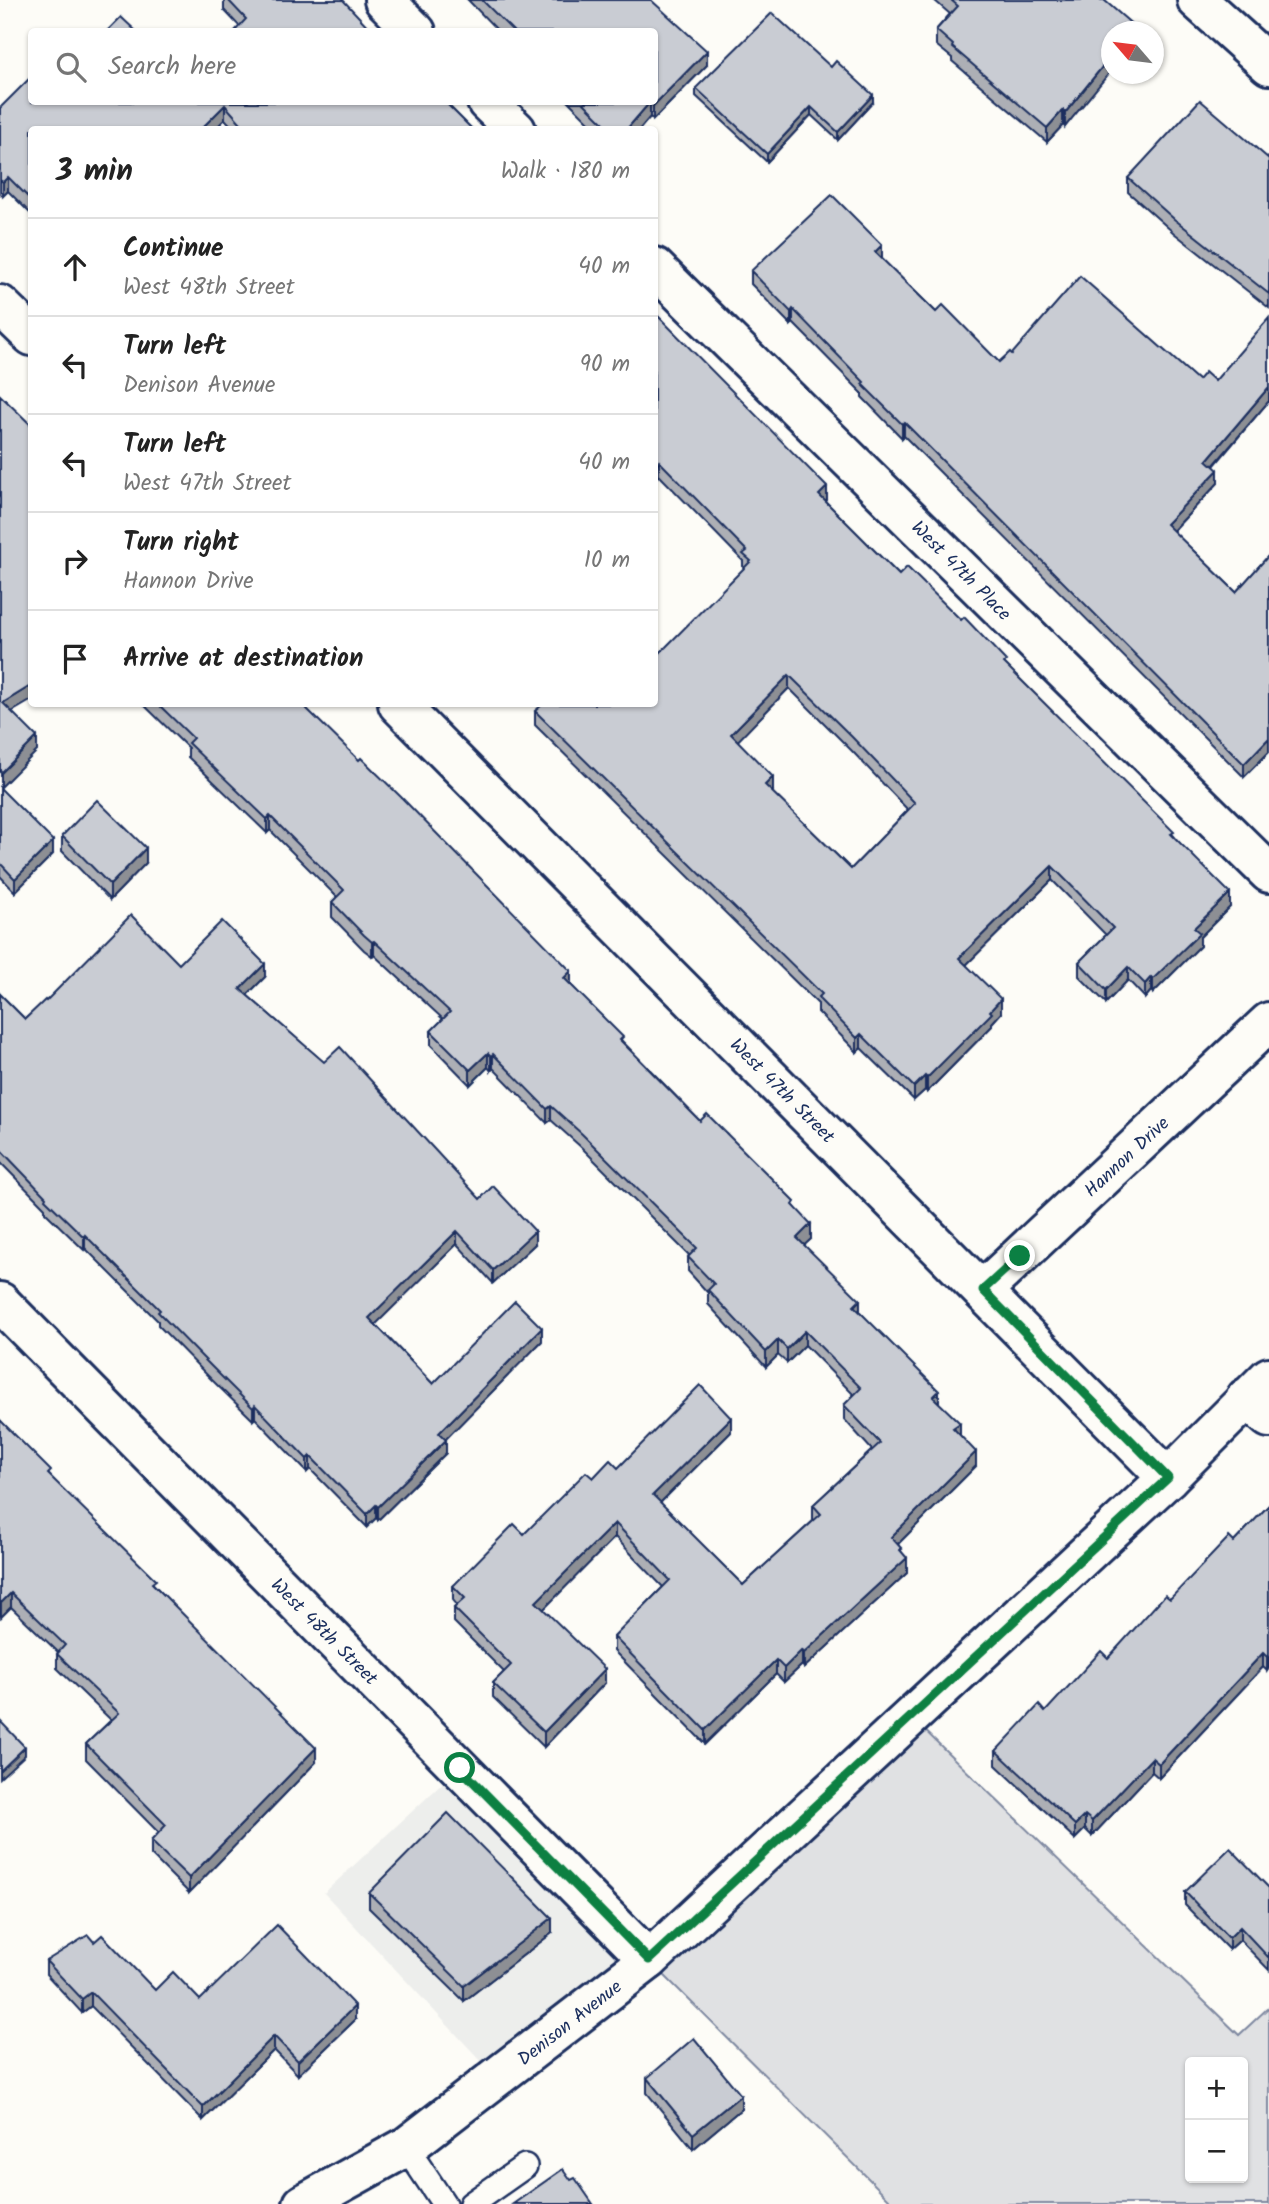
<!DOCTYPE html>
<meta charset="utf-8">
<style>
:root{--surface:#fff;--page:#f2f2f2;--text:#222;--muted:#767676;--line:#e0e0e0}
body{margin:0;font-family:Kalam,sans-serif;background:var(--page);color:var(--text)}
.controls{position:absolute;right:21px;bottom:21px;display:grid;overflow:hidden;border-radius:7px;box-shadow:0 2px 5px #0004}
.controls button{width:63px;height:63px;display:grid;place-items:center;padding:0;border:0;border-bottom:2px solid var(--line);background:var(--surface);color:var(--text);font:35px sans-serif}
.compass{position:absolute;left:1101px;top:21px;width:63px;height:63px;border-radius:50%;background:var(--surface);box-shadow:0 2px 5px #0004;rotate:298deg}
.stop{position:absolute;width:21px;height:21px;margin:-16px;border:5px solid #0b8043;border-radius:50%;background:#fff}
.stop.end{background:#0b8043;border-color:#fff;box-shadow:0 2px 7px #0008}
.list{margin:0;padding:0;list-style:none}
h2{display:flex;justify-content:space-between;align-items:center;height:91px;margin:0;padding:0 28px;font-size:30px}
h2 small{font-size:23px;font-weight:400;color:var(--muted)}
.list li{display:grid;grid-template-columns:46px 1fr auto;gap:21px;align-items:center;box-sizing:border-box;height:98px;padding:0 28px;border-top:2px solid var(--line)}
.list b{display:block;font-size:26px;white-space:nowrap}
.list p{margin:0;font-size:23px;white-space:nowrap;color:var(--muted)}
.list em{font-size:23px;font-style:normal;color:var(--muted)}
.icon{flex:none;width:38px;height:38px;fill:none;stroke:currentColor;stroke-width:2;stroke-linecap:round;stroke-linejoin:round}
.map{position:relative;flex:none;width:1269px;height:2204px;overflow:hidden}
.search{position:absolute;background:var(--surface);box-shadow:0 2px 5px #0004;left:28px;top:28px;width:630px;height:77px;display:flex;align-items:center;gap:18px;box-sizing:border-box;padding:0 24px;border-radius:7px;color:var(--muted);font-size:26px}
.panel{position:absolute;background:var(--surface);box-shadow:0 2px 5px #0004;left:28px;top:126px;width:630px;height:581px;border-radius:7px}
.map>svg:first-child{display:block}
.built{fill:#edeeec}
.green{fill:#e0e1e3;stroke:#7e88a0;stroke-width:2;fill-rule:evenodd}
.lines{fill:none;stroke-linecap:round;stroke-linejoin:round}
.lane-casing{stroke:#1b2f5e;stroke-width:28}
.street-casing{stroke:#1b2f5e;stroke-width:44}
.secondary-casing{stroke:#1b2f5e;stroke-width:44}
.lane{stroke:#fdfcf7;stroke-width:23}
.street{stroke:#fdfcf7;stroke-width:38}
.secondary{stroke:#fdfcf7;stroke-width:38}
.wall{fill:#adafb5;stroke:#1b2f5e;stroke-width:2;fill-rule:evenodd}
.shaded-wall{fill:#8d8f94;stroke:#1b2f5e;stroke-width:2}
.building{fill:#c9ccd3;stroke:#1b2f5e;stroke-width:2;fill-rule:evenodd}
.route{stroke:#0b8043;stroke-width:9}
.labels{text-anchor:middle;stroke-width:5;stroke-linejoin:round;paint-order:stroke}
.street-label{font-size:19px;fill:#1b2f5e;stroke:#fdfcf7}
</style>
<div class="map">
<svg width="1269" height="2204" viewBox="0 0 1269 2204">
<rect width="100%" height="100%" fill="#fdfcf7"/>
<filter id="ink" filterUnits="userSpaceOnUse"><feTurbulence type="fractalNoise" baseFrequency=".0143" numOctaves="2"/><feDisplacementMap in="SourceGraphic" scale="14" xChannelSelector="R" yChannelSelector="G"/><feConvolveMatrix kernelMatrix="1 2 1 2 8 2 1 2 1" color-interpolation-filters="sRGB"/></filter>
<g filter="url(#ink)">
<polygon class="built" points="459,1768 649,1960 497,2078 324,1893"/>
<path class="green" d="M 911,1717 L 1239,2035 L 1269,2007 L 1269,2204 L 894,2204 L 649,1960 ZM 1190,2062 L 1243,2062 L 1243,2178 L 1190,2178 Z"/>
<g class="lines">
<defs>
<g id="lane">
<polyline points="406,2147 444,2204"/>
<polyline points="471,2204 525,2166"/>
</g>
<g id="street">
<polyline points="384,0 416,32"/>
<polyline points="1197,0 1269,65"/>
<polyline points="487,102 516,130"/>
<polyline points="654,267 1269,873"/>
<polyline points="0,305 32,336"/>
<polyline points="398,704 1168,1478"/>
<polyline points="983,1290 1269,1022"/>
<polyline points="0,1302 649,1960"/>
<polyline points="1246,1398 1269,1418"/>
</g>
<polyline id="secondary" points="303,2204 406,2147 649,1960 1168,1478 1269,1377"/>
</defs>
<use href="#lane" class="lane-casing"/>
<use href="#street" class="street-casing"/>
<use href="#secondary" class="secondary-casing"/>
<use href="#lane" class="lane"/>
<use href="#street" class="street"/>
<use href="#secondary" class="secondary"/>
</g>
<g class="wall">
<polygon points="224,0 343,0 239,26 224,10"/>
<polygon points="468,0 651,0 707,65 653,120 650,117 639,130 597,130 569,102 654,102 654,32 499,32"/>
<polygon points="934,0 1104,0 1135,32 1065,127 1063,125 1047,142 952,61 952,58 936,45 936,30 950,14"/>
<polygon points="831,67 873,102 838,140 811,115 767,162 696,96 696,88"/>
<polygon points="32,102 445,102 473,130 235,130 225,119 214,130 32,130 32,215 8,191 3,196 0,194 0,108"/>
<polygon points="1269,159 1269,308 1174,233 1128,192 1128,178"/>
<polygon points="882,259 936,312 999,362 1012,354 1198,380 1215,381 1269,401 1214,466 1218,483 1173,531 1236,592 1269,555 1269,752 1244,777 904,436 902,438 862,397 862,393 793,323 791,325 751,284 751,271"/>
<path d="M 654,312 L 827,500 L 826,502 L 899,575 L 1006,665 L 1174,836 L 1230,907 L 1200,937 L 1200,946 L 1153,993 L 1151,991 L 1145,998 L 1128,980 L 1106,1003 L 1079,976 L 1079,962 L 1106,935 L 1052,880 L 966,965 L 1001,1013 L 992,1023 L 992,1026 L 927,1092 L 925,1090 L 914,1100 L 861,1048 L 857,1052 L 818,1012 L 818,1004 L 535,725 L 535,711 L 658,655 L 745,568 L 743,567 L 743,561 L 659,475 L 654,480 ZM 789,688 L 852,751 L 908,810 L 851,869 L 772,792 L 773,791 L 737,741 Z"/>
<polygon points="143,704 302,704 571,985 623,1042 700,1121 795,1207 811,1239 804,1245 860,1312 939,1403 960,1435 976,1466 898,1544 902,1553 907,1573 804,1668 802,1665 784,1682 776,1674 705,1744 614,1651 614,1637 663,1587 615,1537 543,1609 605,1683 544,1747 493,1697 493,1683 504,1672 454,1622 454,1608 457,1605 453,1600 453,1586 524,1534 593,1478 618,1468 731,1432 660,1503 743,1585 814,1520 813,1519 813,1505 872,1450 844,1419 844,1405 854,1395 805,1345 787,1363 778,1355 766,1367 708,1304 708,1293 688,1271 688,1257 689,1255 582,1148 551,1120 547,1123 493,1068 491,1071 488,1067 470,1085 431,1045 431,1031 443,1019 374,955 372,956 364,950 332,917 332,902 337,897 270,830 267,833 188,757 188,748"/>
<polygon points="0,788 53,854 15,892 0,876"/>
<polygon points="62,836 146,863 110,900 62,851"/>
<polygon points="179,964 265,977 247,995 480,1199 535,1244 493,1283 457,1244 375,1324 433,1384 542,1341 445,1439 446,1453 378,1520 376,1518 367,1527 310,1469 307,1472 255,1418 253,1420 212,1380 158,1325 158,1321 85,1248 84,1250 45,1212 45,1208 0,1162 0,994 25,1019 46,1001"/>
<polygon points="0,1420 51,1477 156,1587 316,1762 189,1893 151,1855 151,1841 159,1833 86,1759 86,1744 111,1720 57,1668 57,1654 58,1652 11,1607 1,1617 0,1616"/>
<polygon points="1269,1505 1269,1668 1267,1671 1263,1667 1159,1778 1152,1772 1092,1836 1085,1829 1075,1839 996,1765 996,1751 1045,1712 1108,1658 1170,1599 1234,1542"/>
<polygon points="1269,1888 1269,1970 1240,1940 1229,1950 1185,1905 1185,1892"/>
<polygon points="369,1893 552,1933 464,2001 369,1908"/>
<polygon points="94,1942 155,1990 200,2000 355,2020 298,2075 274,2050 203,2120 91,2006 82,2013 46,1974 46,1961"/>
<polygon points="647,2078 741,2109 693,2149 647,2093"/>
</g>
<g class="shaded-wall">
<polygon points="707,51 707,65 653,120 653,106"/>
<polygon points="1111,56 1111,71 1065,127 1065,113"/>
<polygon points="873,95 873,102 838,140 838,132"/>
<polygon points="650,102 650,117 639,130 626,130"/>
<polygon points="225,105 225,119 214,130 200,130"/>
<polygon points="811,107 811,115 767,162 767,154"/>
<polygon points="1063,110 1063,125 1047,142 1047,128"/>
<polygon points="8,177 8,191 3,196 3,182"/>
<polygon points="882,245 882,259 875,252"/>
<polygon points="793,309 793,323 791,325 791,312"/>
<polygon points="1269,387 1269,401 1207,473 1207,460"/>
<polygon points="904,422 904,436 902,438 902,424"/>
<polygon points="659,461 659,475 654,480 654,466"/>
<polygon points="1218,470 1218,483 1166,538 1166,524"/>
<polygon points="827,487 827,500 819,508 819,495"/>
<polygon points="789,675 789,688 731,748 731,734"/>
<polygon points="32,685 32,700 3,717 3,703"/>
<polygon points="37,737 37,751 1,787 1,773"/>
<polygon points="1269,738 1269,752 1244,777 1244,764"/>
<polygon points="773,777 773,791 765,799 765,785"/>
<polygon points="270,816 270,830 267,833 267,819"/>
<polygon points="53,841 53,854 15,892 15,879"/>
<polygon points="146,848 146,863 110,900 110,885"/>
<polygon points="1052,866 1052,880 959,972 959,958"/>
<polygon points="1230,893 1230,907 1200,937 1200,946 1153,993 1153,979 1194,928"/>
<polygon points="374,941 374,955 372,956 372,942"/>
<polygon points="265,964 265,977 240,1002 240,989"/>
<polygon points="1128,967 1128,980 1106,1003 1106,990"/>
<polygon points="571,971 571,985 564,992 564,978"/>
<polygon points="1151,977 1151,991 1145,998 1145,984"/>
<polygon points="1001,999 1001,1013 992,1023 992,1026 927,1092 927,1078"/>
<polygon points="861,1034 861,1048 857,1052 857,1038"/>
<polygon points="488,1053 488,1067 470,1085 470,1070"/>
<polygon points="493,1054 493,1068 491,1071 491,1056"/>
<polygon points="925,1076 925,1090 914,1100 914,1087"/>
<polygon points="551,1106 551,1120 547,1123 547,1109"/>
<polygon points="811,1224 811,1239 797,1252 797,1238"/>
<polygon points="457,1231 457,1244 369,1331 369,1318"/>
<polygon points="535,1231 535,1244 493,1283 493,1270"/>
<polygon points="85,1235 85,1248 84,1250 84,1237"/>
<polygon points="860,1300 860,1315 854,1306"/>
<polygon points="542,1328 542,1341 439,1446 439,1433"/>
<polygon points="805,1331 805,1345 787,1363 787,1349"/>
<polygon points="778,1340 778,1355 766,1367 766,1352"/>
<polygon points="939,1391 939,1406 933,1397"/>
<polygon points="255,1405 255,1418 253,1420 253,1408"/>
<polygon points="731,1418 731,1432 653,1510 653,1495"/>
<polygon points="960,1423 960,1437 953,1428"/>
<polygon points="446,1440 446,1453 378,1520 378,1507"/>
<polygon points="976,1452 976,1466 891,1551 891,1537"/>
<polygon points="310,1456 310,1469 307,1472 307,1459"/>
<polygon points="376,1505 376,1518 367,1527 367,1514"/>
<polygon points="615,1523 615,1537 536,1617 536,1602"/>
<polygon points="907,1558 907,1573 804,1668 804,1653"/>
<polygon points="11,1593 11,1607 1,1617 1,1603"/>
<polygon points="802,1650 802,1665 784,1682 784,1668"/>
<polygon points="1263,1653 1263,1667 1159,1778 1159,1764"/>
<polygon points="1269,1654 1269,1668 1267,1671 1267,1657"/>
<polygon points="776,1660 776,1674 705,1744 705,1730"/>
<polygon points="605,1669 605,1683 544,1747 544,1732"/>
<polygon points="25,1747 25,1755 0,1778 0,1771"/>
<polygon points="316,1748 316,1762 189,1893 189,1878"/>
<polygon points="1152,1758 1152,1772 1092,1836 1092,1821"/>
<polygon points="1085,1815 1085,1829 1075,1839 1075,1825"/>
<polygon points="552,1918 552,1933 464,2001 464,1986"/>
<polygon points="1240,1927 1240,1940 1229,1950 1229,1938"/>
<polygon points="91,1992 91,2006 82,2013 82,1999"/>
<polygon points="355,2006 355,2020 298,2075 298,2061"/>
<polygon points="274,2036 274,2050 203,2120 203,2107"/>
<polygon points="741,2095 741,2109 693,2149 693,2134"/>
</g>
<g class="building">
<polygon points="228,0 343,0 373,32 234,32 246,19"/>
<polygon points="482,0 651,0 707,51 653,106 650,102 626,130 611,130 583,102 654,102 654,32 514,32"/>
<polygon points="951,0 1104,0 1135,27 1132,32 1111,32 1111,56 1065,113 1063,110 1047,128 952,47 953,45 936,30 958,6"/>
<polygon points="772,13 831,67 836,61 873,95 838,132 811,107 767,154 696,88"/>
<polygon points="121,17 137,32 106,32"/>
<polygon points="29,79 32,82 32,102 445,102 473,130 247,130 225,105 200,130 32,130 32,201 8,177 3,182 0,180 0,108"/>
<polygon points="1200,100 1269,159 1269,294 1174,219 1128,178"/>
<polygon points="832,195 882,245 875,252 936,312 943,305 999,362 1010,352 1012,354 1080,276 1198,380 1205,372 1215,381 1269,318 1269,387 1207,460 1218,470 1166,524 1236,592 1269,555 1269,738 1244,764 904,422 902,424 862,384 864,382 793,309 791,312 751,271"/>
<path d="M 654,312 L 827,487 L 819,495 L 899,575 L 907,567 L 961,620 L 964,617 L 1006,661 L 1004,663 L 1174,832 L 1171,834 L 1230,893 L 1194,928 L 1200,933 L 1153,979 L 1151,977 L 1145,984 L 1128,967 L 1106,990 L 1079,962 L 1113,928 L 1052,866 L 959,958 L 1001,999 L 990,1011 L 992,1013 L 927,1078 L 925,1076 L 914,1087 L 861,1034 L 857,1038 L 818,998 L 822,994 L 535,711 L 543,704 L 654,704 L 654,652 L 658,655 L 751,561 L 743,554 L 747,551 L 659,461 L 654,466 ZM 789,675 L 852,737 L 915,803 L 851,869 L 765,785 L 773,777 L 731,734 Z"/>
<polygon points="0,395 32,426 32,685 3,703 37,737 1,773 0,772"/>
<polygon points="158,704 302,704 359,760 361,758 402,798 571,971 564,978 623,1037 620,1040 700,1121 707,1114 795,1202 793,1205 811,1224 797,1238 860,1300 854,1306 939,1391 933,1397 960,1423 953,1428 976,1452 891,1537 902,1549 900,1550 907,1558 804,1653 802,1650 784,1668 776,1660 705,1730 614,1637 670,1580 615,1523 536,1602 605,1669 544,1732 493,1683 511,1665 454,1608 465,1598 453,1586 514,1524 524,1534 586,1472 593,1478 610,1460 618,1468 700,1385 731,1418 653,1495 743,1585 821,1514 813,1505 880,1443 844,1405 861,1388 805,1331 787,1349 778,1340 766,1352 708,1290 714,1284 688,1257 697,1248 582,1134 551,1106 547,1109 493,1054 491,1056 488,1053 470,1070 431,1031 450,1012 374,941 372,942 364,935 332,902 344,890 270,816 267,819 188,743 193,738"/>
<polygon points="0,788 53,841 15,879 0,863"/>
<polygon points="97,800 146,848 110,885 62,836"/>
<polygon points="131,915 179,964 222,921 265,964 240,989 324,1062 340,1047 480,1199 493,1186 535,1231 493,1270 457,1231 369,1318 433,1384 515,1301 542,1328 439,1433 446,1440 378,1507 376,1505 367,1514 310,1456 307,1459 255,1405 253,1408 212,1367 158,1312 160,1310 85,1235 84,1237 45,1199 46,1197 0,1149 0,994 25,1019 45,1000 46,1001"/>
<polygon points="0,1420 51,1471 48,1474 156,1580 152,1583 316,1748 189,1878 151,1841 166,1825 86,1744 119,1713 57,1654 65,1645 11,1593 1,1603 0,1601"/>
<polygon points="1269,1505 1269,1654 1267,1657 1263,1653 1159,1764 1152,1758 1092,1821 1085,1815 1075,1825 996,1751 1039,1705 1045,1712 1101,1651 1108,1658 1165,1595 1170,1599 1229,1537 1234,1542"/>
<polygon points="0,1721 25,1747 0,1771"/>
<polygon points="448,1813 552,1918 464,1986 369,1893"/>
<polygon points="1230,1848 1269,1888 1269,1958 1240,1927 1229,1938 1185,1892"/>
<polygon points="277,1925 355,2006 298,2061 274,2036 203,2107 91,1992 82,1999 46,1961 88,1935 94,1942 102,1935 155,1990 173,1972 200,2000"/>
<polygon points="694,2038 741,2095 693,2134 647,2078"/>
<polygon points="563,2169 571,2180 575,2178 593,2204 513,2204"/>
</g>
</g>
<g class="lines" filter="url(#ink)">
<polyline class="route" points="460,1768 649,1960 1168,1478 983,1290 1020,1256"/>
</g>
<g class="labels">
<g class="street-label">
<text transform="translate(962 570) rotate(45)" y="7">West 47th Place</text>
<text transform="translate(783 1090) rotate(45)" y="7">West 47th Street</text>
<text transform="translate(1126 1156) rotate(-43)" y="7">Hannon Drive</text>
<text transform="translate(325 1631) rotate(45)" y="7">West 48th Street</text>
<text transform="translate(569 2022) rotate(-38)" y="7">Denison Avenue</text>
</g>
</g>
</svg>
<div class="controls">
<button>+</button>
<button>−</button>
</div>
<svg class="compass" viewBox="-18 -18 36 36"><path d="M0-13l5 13h-10z" fill="#e53935"/><path d="M0 13l5-13h-10z" fill="#767676"/></svg>
<div class="stop" style="left:460px;top:1768px"></div>
<div class="stop end" style="left:1020px;top:1256px"></div>
<div class="search"><svg class="icon" aria-label="search" viewBox="0 0 24 24"><circle cx="10" cy="10" r="6"/><path d="M15 15l6 6"/></svg>Search here</div>
<section class="panel">
<h2>3 min<small>Walk · 180 m</small></h2>
<ul class="list">
<li><svg class="icon" aria-label="ahead" viewBox="0 0 24 24"><path d="M12 20V5M6 11l6-6 6 6"/></svg><div><b>Continue</b><p>West 48th Street</p></div><em>40 m</em></li>
<li><svg class="icon" aria-label="left" viewBox="0 0 24 24"><path d="M17 20v-9H6M10 6l-5 5 5 5"/></svg><div><b>Turn left</b><p>Denison Avenue</p></div><em>90 m</em></li>
<li><svg class="icon" aria-label="left" viewBox="0 0 24 24"><path d="M17 20v-9H6M10 6l-5 5 5 5"/></svg><div><b>Turn left</b><p>West 47th Street</p></div><em>40 m</em></li>
<li><svg class="icon" aria-label="right" viewBox="0 0 24 24"><path d="M7 20v-9h11M14 6l5 5-5 5"/></svg><div><b>Turn right</b><p>Hannon Drive</p></div><em>10 m</em></li>
<li><svg class="icon" aria-label="arrive" viewBox="0 0 24 24"><path d="M6 21V4h12l-3 4 3 4H6"/></svg><div><b>Arrive at destination</b></div></li>
</ul>
</section>
</div>
